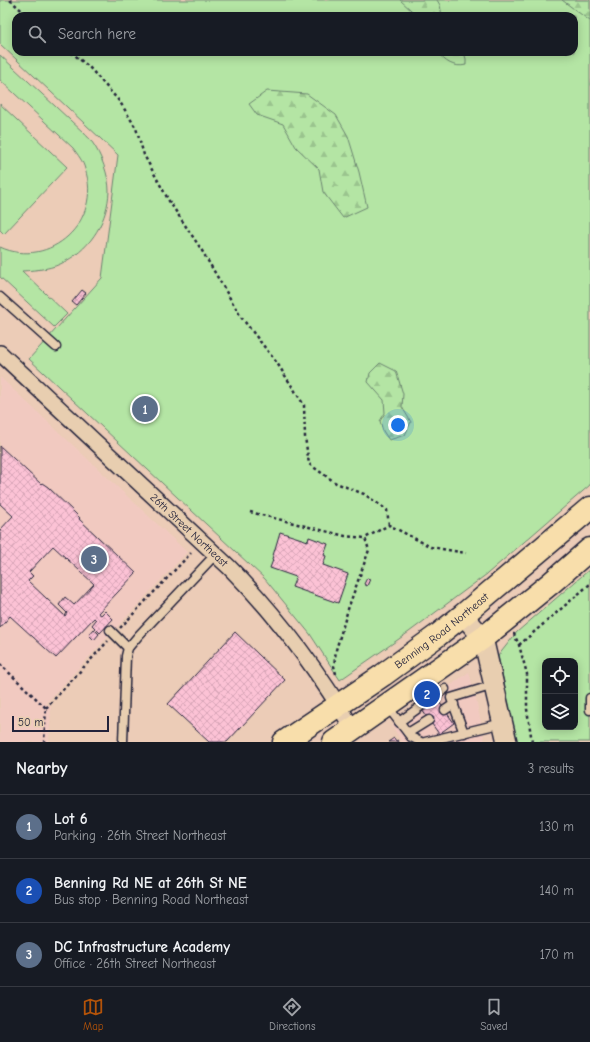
<!DOCTYPE html>
<meta charset="utf-8">
<style>
:root{--surface:#171b24;--page:#20242c;--text:#f1f3f6;--muted:#9ea1a6;--line:#363941;--accent:#b45309}
body{margin:0;font-family:"Comic Neue",sans-serif;background:var(--page);color:var(--text)}
.controls{position:absolute;right:12px;bottom:12px;display:grid;overflow:hidden;border-radius:8px;box-shadow:0 2px 10px #0003}
.controls button{width:36px;height:36px;display:grid;place-items:center;padding:0;border:0;border-bottom:1px solid var(--line);background:var(--surface);color:var(--text);font:20px sans-serif}
.scale{position:absolute;left:12px;bottom:10px;width:97px;box-sizing:border-box;padding-left:4px;border:2px solid #22223b;border-top:0;font-size:11px;line-height:14px;white-space:nowrap;color:#22223b;-webkit-text-stroke:3px #e8ceb0;paint-order:stroke}
.you{position:absolute;left:398px;top:425px;width:14px;height:14px;margin:-10px;border:3px solid #fff;border-radius:50%;background:#1a73e8;box-shadow:0 0 0 6px #1a73e833}
.badge{display:grid;place-items:center;width:26px;height:26px;border-radius:50%;background:var(--accent);color:#fff;font-size:13px;font-weight:700}
.pin{position:absolute;translate:-50% -50%;border:2px solid #fff;box-shadow:0 1px 4px #0006}
.list{margin:0;padding:0;list-style:none}
h2{display:flex;justify-content:space-between;align-items:center;height:52px;margin:0;padding:0 16px;font-size:17px}
h2 small{font-size:13px;font-weight:400;color:var(--muted)}
.list li{display:grid;grid-template-columns:26px 1fr auto;gap:12px;align-items:center;box-sizing:border-box;height:64px;padding:0 16px;border-top:1px solid var(--line)}
.list b{display:block;font-size:15px;white-space:nowrap}
.list p{margin:0;font-size:13px;white-space:nowrap;color:var(--muted)}
.list em{font-size:13px;font-style:normal;color:var(--muted)}
.icon{flex:none;width:22px;height:22px;fill:none;stroke:currentColor;stroke-width:2;stroke-linecap:round;stroke-linejoin:round}
.map{position:relative;flex:none;width:590px;height:742px;overflow:hidden}
.search{position:absolute;background:var(--surface);box-shadow:0 2px 10px #0003;left:12px;right:12px;top:12px;height:44px;display:flex;align-items:center;gap:10px;box-sizing:border-box;padding:0 14px;border-radius:12px;color:var(--muted);font-size:15px}
.sheet{height:244px;background:var(--surface)}
nav{display:flex;justify-content:space-around;align-items:center;box-sizing:border-box;height:56px;border-top:1px solid var(--line);background:var(--surface);font-size:11px;color:var(--muted)}
nav a{display:grid;justify-items:center;gap:2px}
nav .on{color:var(--accent)}
.map>svg:first-child{display:block}
.built{fill:#f1c9c0}
.green{fill:#b4e5a4;stroke:#6b8470;fill-rule:evenodd}
.forest{fill:url(#forest-firs);stroke:#6b8470}
.building{fill:url(#building-cross-hatch);stroke:#22223b;fill-rule:evenodd}
.lines{fill:none;stroke-linecap:round;stroke-linejoin:round}
.service-casing{stroke:#22223b;stroke-width:11}
.minor-casing{stroke:#22223b;stroke-width:18}
.tertiary-casing{stroke:#22223b;stroke-width:22}
.primary-casing{stroke:#22223b;stroke-width:25}
.path{stroke:#22223b;stroke-width:2.5;stroke-dasharray:3 3;stroke-linecap:butt}
.service{stroke:#e8ceb0;stroke-width:8}
.minor{stroke:#e8ceb0;stroke-width:15}
.tertiary{stroke:#e8ceb0;stroke-width:19}
.primary{stroke:#f8deab;stroke-width:22}
.labels{text-anchor:middle;stroke-width:3;stroke-linejoin:round;paint-order:stroke}
.street-label{font-size:11px;fill:#22223b;stroke:#e8ceb0}
</style>
<div class="map">
<svg width="590" height="742" viewBox="0 0 590 742">
<defs>
<pattern id="forest-firs" width="22" height="20" patternUnits="userSpaceOnUse"><rect width="22" height="20" fill="#b4e5a4"/><path d="M5 1l3.5 6h-7zM16 11l3.5 6h-7z" fill="#9ac48e"/></pattern>
<pattern id="building-cross-hatch" width="8" height="8" patternUnits="userSpaceOnUse"><rect width="8" height="8" fill="#fcc2d5"/><path d="M0 0l8 8M0 8l8-8" fill="none" stroke="#d8a6b8"/></pattern>
</defs>
<rect width="100%" height="100%" fill="#ecccb7"/>
<filter id="ink" filterUnits="userSpaceOnUse"><feTurbulence type="fractalNoise" baseFrequency=".025" numOctaves="2"/><feDisplacementMap in="SourceGraphic" scale="8" xChannelSelector="R" yChannelSelector="G"/><feConvolveMatrix kernelMatrix="1 2 1 2 8 2 1 2 1" color-interpolation-filters="sRGB"/></filter>
<g filter="url(#ink)">
<g class="built">
<polygon points="0,377 187,552 46,703 51,707 49,742 0,742"/>
<polygon points="469,672 476,699 485,742 402,742 392,726 451,685"/>
</g>
<g class="green">
<path d="M 0,0 L 590,0 L 590,485 L 487,574 L 409,632 L 340,680 L 310,634 L 265,579 L 29,359 L 102,278 L 118,155 L 0,44 ZM 16,16 L 574,16 L 574,52 L 16,52 Z"/>
<path d="M 0,55 L 84,133 C 86,136 90,138 92,142 C 101,154 109,176 109,191 C 108,219 92,247 66,261 C 53,269 37,270 22,271 L 67,314 L 54,327 L 0,277 L 0,247 C 50,270 103,221 85,169 C 83,161 78,155 73,148 L 0,80 Z"/>
<polygon points="0,104 67,167 4,234 0,230"/>
<path d="M 590,569 L 590,742 L 517,742 L 498,656 L 517,632 ZM 545,661 L 575,661 L 575,727 L 545,727 Z"/>
</g>
<g class="forest">
<polygon points="400,0 437,0 440,5 442,16 415,16 412,11"/>
<polygon points="562,0 590,0 590,21"/>
<path d="M 438,52 L 464,52 L 466,59 L 466,65 C 455,68 444,62 438,52 Z"/>
<polygon points="267,91 307,94 336,115 348,136 359,172 367,207 343,218 323,192 319,169 296,147 283,124 257,115 249,104"/>
<polygon points="380,363 396,371 403,394 402,407 411,422 405,435 389,440 383,431 380,421 385,413 384,400 368,382 370,373"/>
</g>
<g class="building">
<polygon points="82,290 86,293 76,305 72,302"/>
<path d="M 0,446 L 41,484 L 42,483 L 48,487 L 75,513 L 80,518 L 79,519 L 136,573 L 98,613 L 101,615 L 105,611 L 113,619 L 100,633 L 92,625 L 96,620 L 94,618 L 56,658 L 10,616 L 0,628 L 0,530 L 13,516 L 0,504 ZM 53,546 L 94,584 L 74,605 L 65,597 L 59,605 L 67,613 L 65,616 L 28,581 L 33,576 L 29,572 Z"/>
<polygon points="280,532 308,541 309,537 328,544 324,555 326,556 323,565 348,574 338,603 292,587 296,577 270,568 273,560 272,559"/>
<polygon points="367,578 370,579 367,586 364,584"/>
<polygon points="94,629 99,634 94,640 89,635"/>
<polygon points="235,632 285,680 227,742 209,742 168,704"/>
<polygon points="437,699 454,723 439,734 422,710"/>
<polygon points="394,738 396,741 398,740 399,742 388,742"/>
</g>
<g class="lines">
<defs>
<g id="service">
<polyline points="0,297 56,347"/>
<polyline points="110,630 128,648"/>
<polyline points="590,698 590,710"/>
<polyline points="387,706 411,737 421,742"/>
<polyline points="445,710 454,704"/>
<polyline points="399,722 445,689"/>
<polyline points="408,733 429,720"/>
<polyline points="464,733 451,698 494,685"/>
<polyline points="123,742 126,656 128,648 139,635 215,555"/>
<polyline points="425,742 503,723"/>
</g>
<g id="minor">
<path id="s1" d="M 0,353 L 229,567 C 277,615 318,671 353,729"/>
</g>
<polyline id="tertiary" points="463,615 483,638 507,742"/>
<g id="primary">
<path id="s2" d="M 284,742 L 383,675 L 438,635 L 463,615 L 590,508"/>
<polyline points="334,742 483,638 551,583 590,549"/>
</g>
</defs>
<use href="#service" class="service-casing"/>
<use href="#minor" class="minor-casing"/>
<use href="#tertiary" class="tertiary-casing"/>
<use href="#primary" class="primary-casing"/>
<g class="path">
<polyline points="10,0 28,16"/>
<polyline points="71,52 89,67 120,102 136,128 144,155 169,201 201,249 241,317 277,363 304,405 305,437 309,464 336,483 364,494 387,510 389,525"/>
<polyline points="250,512 345,536 365,538 389,525 431,547 466,553"/>
<polyline points="120,628 191,553"/>
<polyline points="513,634 514,634 519,645 527,674 527,709 532,742"/>
<polyline points="519,645 590,584"/>
<polyline points="0,664 46,708 44,742"/>
<polyline points="336,674 334,666 336,650 349,606 369,550 365,538"/>
<polyline points="46,708 108,641"/>
</g>
<use href="#service" class="service"/>
<use href="#minor" class="minor"/>
<use href="#tertiary" class="tertiary"/>
<use href="#primary" class="primary"/>
</g>
</g>
<g class="labels">
<g class="street-label">
<text dy="4" stroke="none"><textPath href="#s1" startOffset="259">26th Street Northeast</textPath></text>
<text dy="4" stroke="none"><textPath href="#s2" startOffset="193">Benning Road Northeast</textPath></text>
</g>
</g>
</svg>
<div class="controls">
<button><svg class="icon" aria-label="locate" viewBox="0 0 24 24"><circle cx="12" cy="12" r="6"/><path d="M12 2v4M12 18v4M2 12h4M18 12h4"/></svg></button>
<button><svg class="icon" aria-label="layers" viewBox="0 0 24 24"><path d="M12 4l9 5-9 5-9-5zM3 14l9 5 9-5"/></svg></button>
</div>
<div class="scale">50 m</div>
<div class="you"></div>
<div class="pin badge" style="left:145px;top:409px;background:#5c6f8a">1</div>
<div class="pin badge" style="left:427px;top:694px;background:#1a4fb4">2</div>
<div class="pin badge" style="left:94px;top:559px;background:#5c6f8a">3</div>
<div class="search"><svg class="icon" aria-label="search" viewBox="0 0 24 24"><circle cx="10" cy="10" r="6"/><path d="M15 15l6 6"/></svg>Search here</div>
</div>
<section class="sheet">
<h2>Nearby<small>3 results</small></h2>
<ul class="list">
<li><span class="badge" style="background:#5c6f8a">1</span><div><b>Lot 6</b><p>Parking · 26th Street Northeast</p></div><em>130 m</em></li>
<li><span class="badge" style="background:#1a4fb4">2</span><div><b>Benning Rd NE at 26th St NE</b><p>Bus stop · Benning Road Northeast</p></div><em>140 m</em></li>
<li><span class="badge" style="background:#5c6f8a">3</span><div><b>DC Infrastructure Academy</b><p>Office · 26th Street Northeast</p></div><em>170 m</em></li>
</ul>
</section>
<nav>
<a class="on"><svg class="icon" aria-label="map" viewBox="0 0 24 24"><path d="M3 6l6-2 6 2 6-2v14l-6 2-6-2-6 2zM9 4v14M15 6v14"/></svg>Map</a>
<a><svg class="icon" aria-label="directions" viewBox="0 0 24 24"><path d="M12 3l9 9-9 9-9-9zM9 14v-3h6M13 9l2 2-2 2"/></svg>Directions</a>
<a><svg class="icon" aria-label="saved" viewBox="0 0 24 24"><path d="M7 4h10v16l-5-4-5 4z"/></svg>Saved</a>
</nav>
